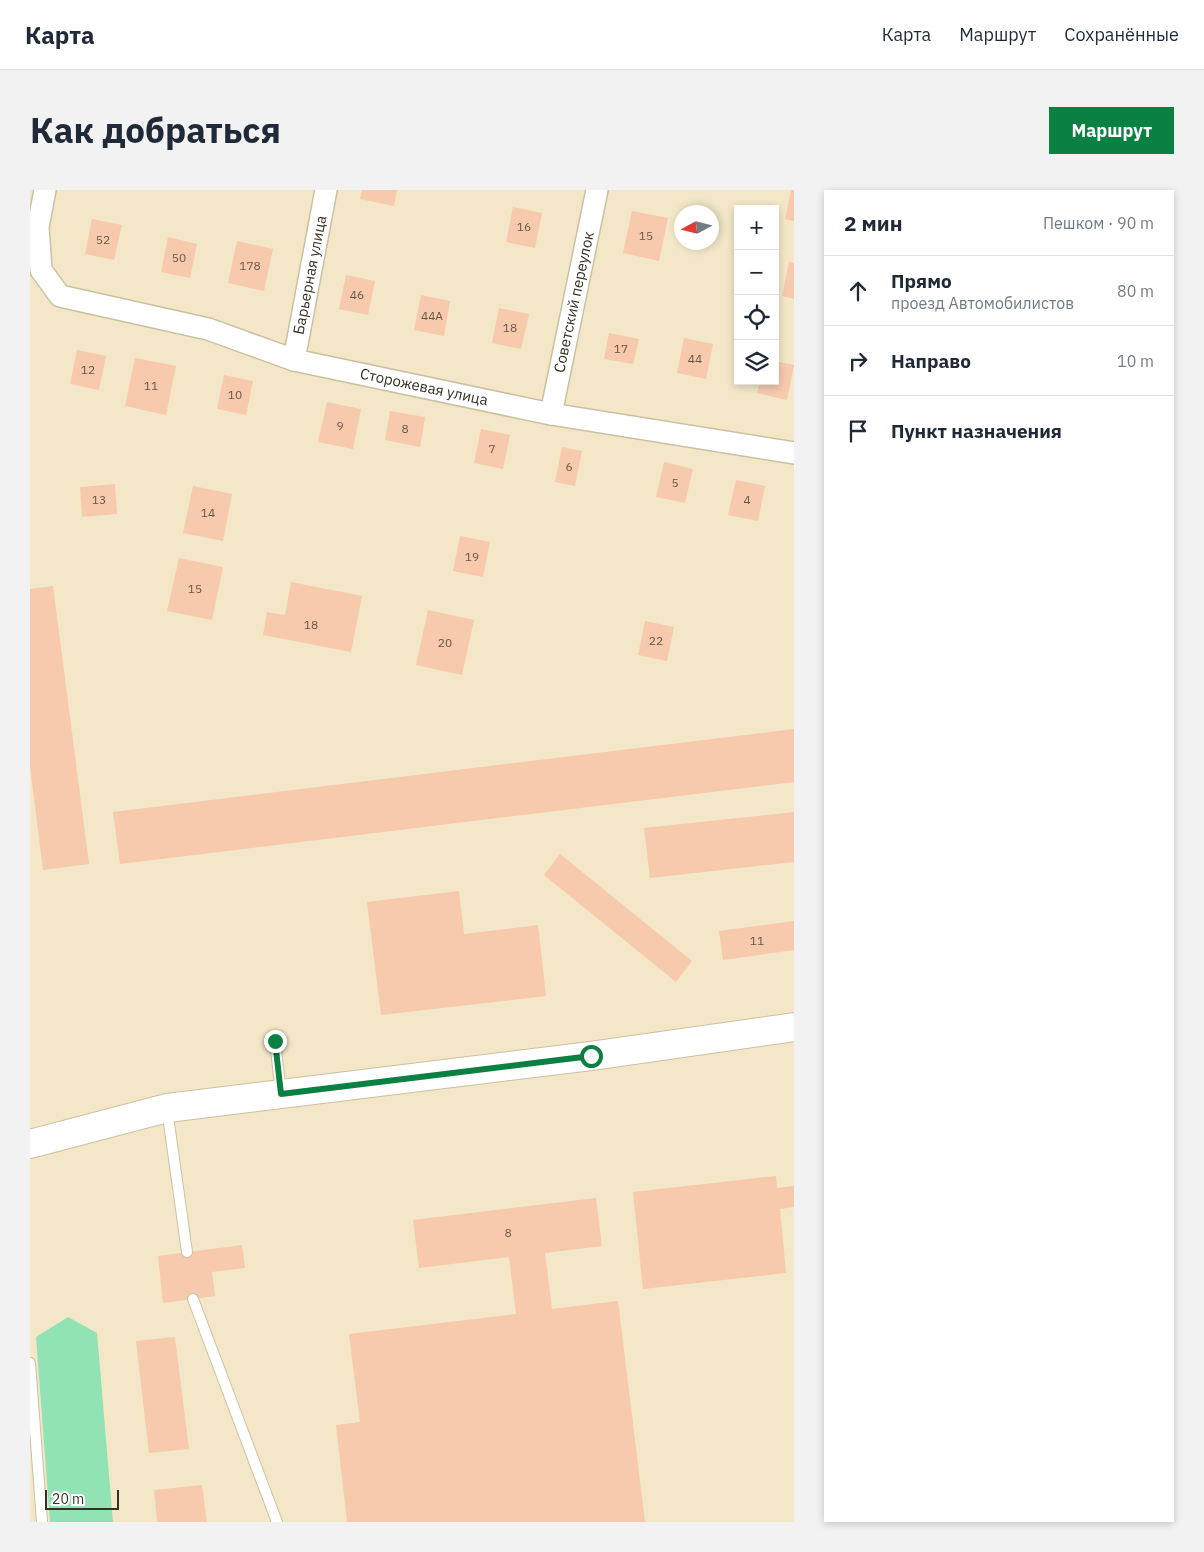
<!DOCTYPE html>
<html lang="ru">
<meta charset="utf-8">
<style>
:root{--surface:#fff;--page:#f2f2f3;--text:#1f2937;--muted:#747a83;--line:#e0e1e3;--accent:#0b8043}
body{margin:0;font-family:"IBM Plex Sans",sans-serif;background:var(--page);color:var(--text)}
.controls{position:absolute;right:15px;top:15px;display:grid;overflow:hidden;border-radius:0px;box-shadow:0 2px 8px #0003}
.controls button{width:45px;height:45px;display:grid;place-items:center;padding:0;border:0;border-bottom:1px solid var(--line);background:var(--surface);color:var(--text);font:25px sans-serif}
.compass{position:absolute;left:644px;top:15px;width:45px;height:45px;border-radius:50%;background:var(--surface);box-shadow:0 2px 8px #0003;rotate:263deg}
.scale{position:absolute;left:15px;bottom:12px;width:74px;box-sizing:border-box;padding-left:5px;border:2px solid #353024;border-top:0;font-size:14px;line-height:18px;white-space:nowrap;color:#353024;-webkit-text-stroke:4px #fff;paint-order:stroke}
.stop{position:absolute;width:15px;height:15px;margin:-11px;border:4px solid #0b8043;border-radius:50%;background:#fff}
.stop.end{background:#0b8043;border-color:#fff;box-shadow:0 1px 5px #0008}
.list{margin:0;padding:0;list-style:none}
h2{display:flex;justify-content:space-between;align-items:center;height:65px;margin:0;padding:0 20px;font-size:21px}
h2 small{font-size:16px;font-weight:400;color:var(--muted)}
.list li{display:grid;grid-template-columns:32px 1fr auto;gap:15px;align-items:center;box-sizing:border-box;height:70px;padding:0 20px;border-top:1px solid var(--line)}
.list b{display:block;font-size:19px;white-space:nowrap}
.list p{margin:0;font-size:16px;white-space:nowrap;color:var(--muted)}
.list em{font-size:16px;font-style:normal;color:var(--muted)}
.icon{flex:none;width:28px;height:28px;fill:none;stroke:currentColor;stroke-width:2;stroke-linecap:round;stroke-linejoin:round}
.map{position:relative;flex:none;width:764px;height:1332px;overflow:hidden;border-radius:0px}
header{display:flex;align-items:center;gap:30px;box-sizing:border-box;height:70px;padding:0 25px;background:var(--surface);border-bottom:1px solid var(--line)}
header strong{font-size:24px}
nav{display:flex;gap:28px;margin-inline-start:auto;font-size:18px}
.intro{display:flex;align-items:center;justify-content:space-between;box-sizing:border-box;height:120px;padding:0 30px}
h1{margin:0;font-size:35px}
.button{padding:12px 22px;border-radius:0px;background:var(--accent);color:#fff;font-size:18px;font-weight:700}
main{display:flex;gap:30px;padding:0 30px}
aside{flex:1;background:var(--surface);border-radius:0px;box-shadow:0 2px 8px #0003}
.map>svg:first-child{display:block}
.green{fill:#91e2b4}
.building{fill:#f7c9ad}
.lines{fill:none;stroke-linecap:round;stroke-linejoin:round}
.lane-casing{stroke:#ccc0a2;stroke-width:12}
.street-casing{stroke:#ccc0a2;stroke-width:24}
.secondary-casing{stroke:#ccc0a2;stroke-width:30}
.lane{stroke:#fff;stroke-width:10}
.street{stroke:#fff;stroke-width:21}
.secondary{stroke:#fff;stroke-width:28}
.route{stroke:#0b8043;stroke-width:6}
.labels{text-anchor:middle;stroke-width:4;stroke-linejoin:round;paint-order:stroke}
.number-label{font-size:12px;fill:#665646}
.street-label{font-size:15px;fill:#353024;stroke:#fff}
</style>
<header>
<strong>Карта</strong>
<nav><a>Карта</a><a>Маршрут</a><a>Сохранённые</a></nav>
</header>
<div class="intro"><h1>Как добраться</h1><a class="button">Маршрут</a></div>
<main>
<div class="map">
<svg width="764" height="1332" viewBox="0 0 764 1332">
<rect width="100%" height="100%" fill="#f3e7c8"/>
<polygon class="green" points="38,1127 67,1143 83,1332 20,1332 6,1147"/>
<g class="building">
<polygon points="332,0 367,0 364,16 330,9"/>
<polygon points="761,0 764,0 764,31 755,29"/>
<polygon points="483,17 512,23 505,58 476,52"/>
<polygon points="602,21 638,28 629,71 593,63"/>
<polygon points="62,29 92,35 84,70 55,64"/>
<polygon points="138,47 167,54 160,88 131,82"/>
<polygon points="207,51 243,59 234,101 198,93"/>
<polygon points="759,72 764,73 764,109 752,106"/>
<polygon points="316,85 345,91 338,125 309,119"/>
<polygon points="391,105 420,111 414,146 384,140"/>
<polygon points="469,118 499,124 491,159 462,153"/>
<polygon points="579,143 609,149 603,174 574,169"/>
<polygon points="654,148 683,154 676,189 647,183"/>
<polygon points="47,160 76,166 69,200 40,194"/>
<polygon points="105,168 146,176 136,225 95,216"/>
<polygon points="745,171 764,175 757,210 727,203 730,191 745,191"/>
<polygon points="194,185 223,191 216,225 187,219"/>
<polygon points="297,212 331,219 323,259 288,252"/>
<polygon points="360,221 395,227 390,257 355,250"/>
<polygon points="451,239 480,245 473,279 444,273"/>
<polygon points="532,257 552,261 545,296 525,292"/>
<polygon points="634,272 663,279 655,313 626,307"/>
<polygon points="706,290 735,296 728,331 698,325"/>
<polygon points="85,294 87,324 52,327 50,297"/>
<polygon points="163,296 202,304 193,351 153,343"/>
<polygon points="430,346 460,352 453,387 423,381"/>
<polygon points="149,368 193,377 182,430 137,421"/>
<polygon points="261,392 332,406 321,462 233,445 237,422 255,425"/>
<polygon points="23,396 59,674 13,680 0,576 0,399"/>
<polygon points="398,420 444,430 432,485 386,475"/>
<polygon points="615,431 644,437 637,471 608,465"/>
<polygon points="764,539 764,592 90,674 83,622"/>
<polygon points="764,622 764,672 620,688 614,638"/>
<polygon points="530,664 662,771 646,792 514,685"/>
<polygon points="429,701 434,744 508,735 516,806 351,825 337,712"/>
<polygon points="764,731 764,760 693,770 689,741"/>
<polygon points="746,986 747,998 764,996 764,1017 750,1019 756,1083 613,1099 603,1002"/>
<polygon points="566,1008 572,1056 515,1063 522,1119 588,1111 615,1332 317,1332 306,1235 330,1232 319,1144 486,1124 479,1067 389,1078 383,1030"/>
<polygon points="212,1055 215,1078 182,1082 185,1106 133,1113 128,1066"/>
<polygon points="145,1147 159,1259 119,1263 106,1151"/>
<polygon points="172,1295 177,1332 127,1332 124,1300"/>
</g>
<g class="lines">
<defs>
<g id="lane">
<polyline points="245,851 251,903"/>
<polyline points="137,919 157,1062"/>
<polyline points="163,1109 247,1332"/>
<polyline points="0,1173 12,1332"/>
</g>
<g id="street">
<polyline points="15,0 8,37 11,80 30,106 178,139 264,170 521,224 764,263"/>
<polyline points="264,170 296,0"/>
<polyline points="521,224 567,0"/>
</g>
<polyline id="secondary" points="0,954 137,918 561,866 764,837"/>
</defs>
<use href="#lane" class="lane-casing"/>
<use href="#street" class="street-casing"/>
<use href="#secondary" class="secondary-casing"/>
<use href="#lane" class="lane"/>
<use href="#street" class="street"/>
<use href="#secondary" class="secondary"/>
</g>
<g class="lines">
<polyline class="route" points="245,851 251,904 561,866"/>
</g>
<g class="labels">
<g class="number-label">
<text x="494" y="41">16</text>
<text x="616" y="50">15</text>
<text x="73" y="54">52</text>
<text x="149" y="72">50</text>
<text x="220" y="80">178</text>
<text x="327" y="109">46</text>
<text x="402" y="130">44А</text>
<text x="480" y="142">18</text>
<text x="591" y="163">17</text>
<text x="665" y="173">44</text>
<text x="58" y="184">12</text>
<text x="121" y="200">11</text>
<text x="205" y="209">10</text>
<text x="310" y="240">9</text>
<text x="375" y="243">8</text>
<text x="462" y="263">7</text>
<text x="539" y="281">6</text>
<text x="645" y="297">5</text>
<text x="69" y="314">13</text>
<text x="717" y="314">4</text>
<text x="178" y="327">14</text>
<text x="442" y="371">19</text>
<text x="165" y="403">15</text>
<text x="281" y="439">18</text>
<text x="626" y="455">22</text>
<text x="415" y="457">20</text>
<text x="727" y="755">11</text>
<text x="478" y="1047">8</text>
</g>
<g class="street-label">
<text transform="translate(280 85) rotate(-79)" y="5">Барьерная улица</text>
<text transform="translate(544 112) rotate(-78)" y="5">Советский переулок</text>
<text transform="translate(394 197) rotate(12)" y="5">Сторожевая улица</text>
</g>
</g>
</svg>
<div class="controls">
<button>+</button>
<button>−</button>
<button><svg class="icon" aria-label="locate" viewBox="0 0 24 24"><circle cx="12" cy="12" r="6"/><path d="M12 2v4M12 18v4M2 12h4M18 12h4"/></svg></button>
<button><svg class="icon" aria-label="layers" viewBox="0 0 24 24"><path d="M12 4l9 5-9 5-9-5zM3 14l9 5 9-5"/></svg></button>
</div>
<svg class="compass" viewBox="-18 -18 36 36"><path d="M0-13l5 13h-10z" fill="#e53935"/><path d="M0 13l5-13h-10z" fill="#747a83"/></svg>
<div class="scale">20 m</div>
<div class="stop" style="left:561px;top:866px"></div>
<div class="stop end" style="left:245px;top:851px"></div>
</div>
<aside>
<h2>2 мин<small>Пешком · 90 m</small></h2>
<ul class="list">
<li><svg class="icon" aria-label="ahead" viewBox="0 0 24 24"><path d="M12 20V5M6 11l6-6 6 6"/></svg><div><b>Прямо</b><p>проезд Автомобилистов</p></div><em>80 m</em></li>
<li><svg class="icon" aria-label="right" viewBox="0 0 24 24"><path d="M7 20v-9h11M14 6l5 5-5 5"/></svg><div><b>Направо</b></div><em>10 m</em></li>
<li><svg class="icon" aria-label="arrive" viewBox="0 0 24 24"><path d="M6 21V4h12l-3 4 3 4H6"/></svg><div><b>Пункт назначения</b></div></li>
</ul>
</aside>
</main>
